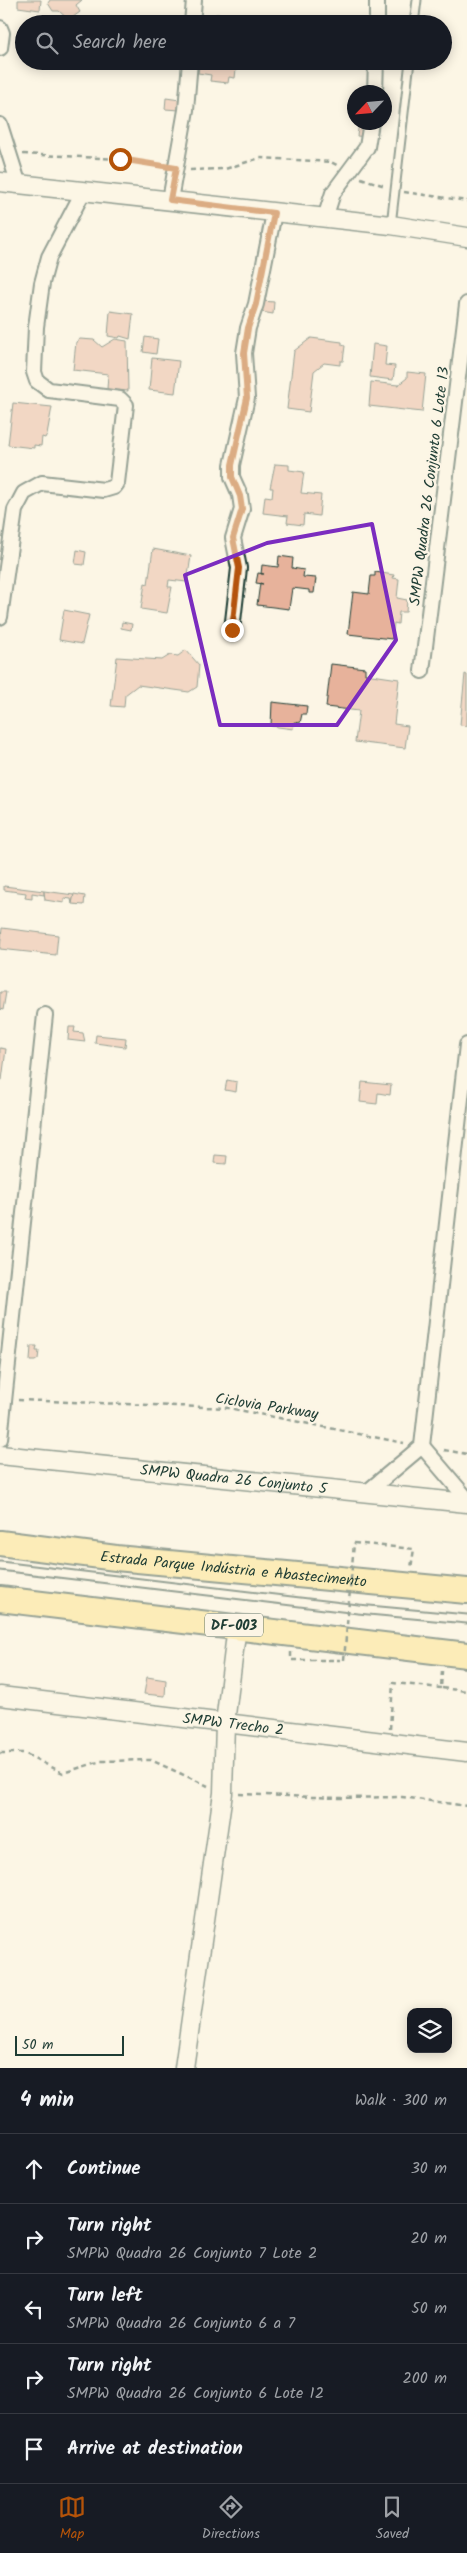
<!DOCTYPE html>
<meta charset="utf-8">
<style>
:root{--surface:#171b24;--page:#20242c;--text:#f1f3f6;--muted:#9ea1a6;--line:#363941;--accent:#b45309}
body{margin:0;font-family:Kalam,sans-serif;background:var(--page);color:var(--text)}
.controls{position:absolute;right:15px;bottom:15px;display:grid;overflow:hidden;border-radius:10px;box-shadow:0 2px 12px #0003}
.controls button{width:45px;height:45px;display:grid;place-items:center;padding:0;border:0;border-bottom:1px solid var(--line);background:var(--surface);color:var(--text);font:25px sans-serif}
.compass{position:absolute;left:347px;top:85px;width:45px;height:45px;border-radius:50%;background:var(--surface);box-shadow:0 2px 12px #0003;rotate:244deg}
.scale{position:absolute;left:15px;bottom:12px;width:109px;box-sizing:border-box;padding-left:5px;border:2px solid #1f3d34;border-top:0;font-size:14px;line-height:18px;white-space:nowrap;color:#1f3d34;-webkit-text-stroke:4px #fcf5e5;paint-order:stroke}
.stop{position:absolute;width:15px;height:15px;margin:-11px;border:4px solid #b45309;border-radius:50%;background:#fff}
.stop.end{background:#b45309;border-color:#fff;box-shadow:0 1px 5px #0008}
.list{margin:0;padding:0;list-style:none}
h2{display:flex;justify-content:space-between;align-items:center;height:65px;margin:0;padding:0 20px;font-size:21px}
h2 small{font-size:16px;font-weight:400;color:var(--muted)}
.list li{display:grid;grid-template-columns:32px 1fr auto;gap:15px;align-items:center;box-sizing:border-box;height:70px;padding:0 20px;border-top:1px solid var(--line)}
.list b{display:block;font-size:19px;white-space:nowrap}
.list p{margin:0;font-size:16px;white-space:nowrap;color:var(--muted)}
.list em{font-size:16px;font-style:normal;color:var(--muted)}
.icon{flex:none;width:28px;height:28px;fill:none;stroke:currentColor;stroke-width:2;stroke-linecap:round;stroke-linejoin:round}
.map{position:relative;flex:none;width:467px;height:2068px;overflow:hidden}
.search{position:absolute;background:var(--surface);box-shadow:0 2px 12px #0003;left:15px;right:15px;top:15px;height:55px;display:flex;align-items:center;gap:12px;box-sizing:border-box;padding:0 18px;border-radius:28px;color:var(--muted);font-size:19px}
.sheet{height:415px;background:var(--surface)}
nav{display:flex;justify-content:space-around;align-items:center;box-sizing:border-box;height:70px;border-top:1px solid var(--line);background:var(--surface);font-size:14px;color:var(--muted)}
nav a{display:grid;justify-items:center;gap:2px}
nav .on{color:var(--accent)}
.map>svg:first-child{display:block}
.building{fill:#e7b29b;stroke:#1f3d34}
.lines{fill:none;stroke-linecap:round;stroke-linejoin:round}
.service-casing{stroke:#1f3d34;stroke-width:11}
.minor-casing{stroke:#1f3d34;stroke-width:18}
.tertiary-casing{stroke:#1f3d34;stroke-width:21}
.trunk-casing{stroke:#1f3d34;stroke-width:28}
.path{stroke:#1f3d34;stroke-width:2.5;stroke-dasharray:5 4;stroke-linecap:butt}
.service{stroke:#fcf5e5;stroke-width:7}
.minor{stroke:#fcf5e5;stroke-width:14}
.tertiary{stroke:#fcf5e5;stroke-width:18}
.trunk{stroke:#fce080;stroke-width:24}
.path-bridge{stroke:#1f3d34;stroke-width:2.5;stroke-dasharray:5 4;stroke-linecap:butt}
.route{stroke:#b45309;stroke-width:6}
.marked{fill:none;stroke:#7b2cbf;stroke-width:4;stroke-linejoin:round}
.labels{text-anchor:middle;stroke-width:4.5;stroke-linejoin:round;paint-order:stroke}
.shield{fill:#fcf5e5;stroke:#617469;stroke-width:1}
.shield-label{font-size:14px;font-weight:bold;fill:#1f3d34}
.street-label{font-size:15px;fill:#1f3d34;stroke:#fcf5e5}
</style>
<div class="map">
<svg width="467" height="2068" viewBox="0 0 467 2068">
<rect width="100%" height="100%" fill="#fcf5e5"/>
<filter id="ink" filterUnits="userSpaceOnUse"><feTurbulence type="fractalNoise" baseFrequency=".02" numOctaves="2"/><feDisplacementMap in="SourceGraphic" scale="10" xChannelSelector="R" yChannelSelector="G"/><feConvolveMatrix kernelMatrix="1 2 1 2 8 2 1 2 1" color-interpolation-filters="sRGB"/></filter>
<g filter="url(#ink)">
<g class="building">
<polygon points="18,0 41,0 40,10 18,7"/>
<polygon points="82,0 76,5 80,12 69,20 59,11 53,11 48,3 50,0"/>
<polygon points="216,14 225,15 225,19 242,20 242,24 204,24 205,16 216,17"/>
<polygon points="200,61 237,61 235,78 229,77 228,83 210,81 211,75 198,73"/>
<polygon points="166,98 180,100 179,110 165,109"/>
<polygon points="359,123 378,126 377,138 357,136"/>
<polygon points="262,301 274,302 273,314 261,312"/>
<polygon points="110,311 133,314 130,339 120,336 119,338 108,336"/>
<polygon points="145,337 158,339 156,354 143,352"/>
<polygon points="311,338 342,342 342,345 345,346 343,361 340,361 340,365 324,363 314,371 309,412 287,409 294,351"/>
<polygon points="80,339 94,340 102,347 115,339 127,341 128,391 107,389 108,374 73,370 76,342"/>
<polygon points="373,344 387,346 385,365 395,366 393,380 370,377"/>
<polygon points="152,358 179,361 175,393 149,390"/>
<polygon points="407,372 426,374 422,412 369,406 371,382 398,385 407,378"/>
<polygon points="13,403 52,407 47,434 45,438 42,437 41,446 34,445 34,448 8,445"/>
<polygon points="275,464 289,465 289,470 304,472 301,493 321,495 319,516 304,514 303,525 287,523 288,516 263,513 265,496 272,497 273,488 270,488"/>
<polygon points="153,549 191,556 187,582 169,580 168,587 172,587 167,613 141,609 145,583 148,584"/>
<polygon points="77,550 86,552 84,565 75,564"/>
<polygon points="279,556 293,558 292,568 304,570 303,577 316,578 314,593 309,593 309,590 292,588 289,609 257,605 260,583 263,584 256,583 258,573 264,574 261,574 262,565 278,567"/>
<polygon points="375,572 394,575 393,578 399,579 397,598 407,600 406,612 399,612 398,624 394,623 392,639 348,634 353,592 369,594 371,576 375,576"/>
<polygon points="64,610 89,615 82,644 59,640"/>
<polygon points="122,622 132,624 131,630 121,628"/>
<polygon points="186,650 199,665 197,687 189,692 138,685 125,695 124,707 111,706 117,657 162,660 170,655 178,656"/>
<polygon points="331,664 365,668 365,674 399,679 394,724 408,726 405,748 355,742 359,711 326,707"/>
<polygon points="465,674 467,675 467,726 460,725"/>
<polygon points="272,702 307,706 306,714 302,714 300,723 294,722 293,729 271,726"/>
<polygon points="4,886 44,891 44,895 32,893 32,899 25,898 26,893 4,890"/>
<polygon points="44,891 74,895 72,904 71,899 64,898 64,903 45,900"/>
<polygon points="74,894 85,896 84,905 72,904"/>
<polygon points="2,928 58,935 56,955 0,949"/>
<polygon points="0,992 6,992 3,1010 0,1009"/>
<polygon points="69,1027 75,1027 74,1032 83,1033 85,1042 68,1040"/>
<polygon points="96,1035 126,1038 125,1047 95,1043"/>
<polygon points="0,1048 6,1049 2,1080 0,1080"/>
<polygon points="227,1080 237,1082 236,1092 225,1090"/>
<polygon points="362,1082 391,1085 390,1095 378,1093 377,1104 360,1102"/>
<polygon points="215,1155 227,1156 226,1164 214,1163"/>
<polygon points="31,1346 37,1346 36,1351 39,1351 38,1359 35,1361 30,1361"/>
<polygon points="147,1677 166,1680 165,1696 144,1694"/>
</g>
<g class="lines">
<defs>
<g id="service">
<polyline points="414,24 417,0"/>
<polyline points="391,225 410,61"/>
<polyline points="0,1566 358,1609 467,1619"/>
</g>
<g id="minor">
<polyline points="192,24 194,0"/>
<polyline points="377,24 377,0"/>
<polyline points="0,28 2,33 0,48"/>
<polyline points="375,92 376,61"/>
<polyline points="0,125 19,185"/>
<polyline points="170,200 186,110 190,61"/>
<polyline points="325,218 333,193 367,147 371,122"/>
<polyline points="0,617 15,510 24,493 42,483 104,490 114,487 117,483 126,405 120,399 49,390 37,381 34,372 36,327 42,283 49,257 83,192"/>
<polyline points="232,630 239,568 233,538 242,509 240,495 232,477 232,465 247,398 244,353 248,328 256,304 274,213"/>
<polyline points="422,671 467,304"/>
<polyline points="0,1439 45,1015"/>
<polyline points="422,1446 467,1499"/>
<polyline points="366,1493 422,1446 467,1045"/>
</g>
<g id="tertiary">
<polyline points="0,182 391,225 467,237"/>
<path id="s1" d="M 0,1455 L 467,1503"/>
<path id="s2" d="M 0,1696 L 467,1752"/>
<polyline points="184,2068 223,1793 225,1723 237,1626"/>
</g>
<g id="trunk">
<path id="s3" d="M 0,1543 L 116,1558 L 467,1591"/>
<polyline points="0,1599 467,1655"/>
</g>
</defs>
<use href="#service" class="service-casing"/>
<use href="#minor" class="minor-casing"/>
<use href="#tertiary" class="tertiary-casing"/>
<use href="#trunk" class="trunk-casing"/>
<g class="path">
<polyline points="23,154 120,159 162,166"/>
<polyline points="190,170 225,169 260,158 331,162 337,165"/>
<polyline points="361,178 385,186"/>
<polyline points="404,192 467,201"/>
<polyline points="18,1400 229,1408 404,1443"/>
<polyline points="444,1450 467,1454"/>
<polyline points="354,1543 414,1549 411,1568"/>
<polyline points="291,1652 291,1660 340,1660"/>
<polyline points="442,1671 441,1688 467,1691"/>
<polyline points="390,1729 393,1683 441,1688"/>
<polyline points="0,1753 24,1753 63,1773 101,1761 151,1760 208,1786"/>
<polyline points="239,1794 338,1798 402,1797 467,1806"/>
</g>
<use href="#service" class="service"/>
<use href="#minor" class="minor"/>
<use href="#tertiary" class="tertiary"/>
<use href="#trunk" class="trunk"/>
<polyline class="path-bridge" points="344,1660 354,1543"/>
</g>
</g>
<g class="lines" filter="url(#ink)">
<polyline class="route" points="120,159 176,168 170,200 274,213 256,304 248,328 244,353 247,398 232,465 232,477 240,496 242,509 233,538 239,568 232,630"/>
</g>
<path d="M0 0H467V2068H0ZM 372,524 L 396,640 L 337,725 L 220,725 L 185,575 L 267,543 Z" fill="#fcf5e5" fill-opacity=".55" fill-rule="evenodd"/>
<path class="marked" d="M 372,524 L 396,640 L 337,725 L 220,725 L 185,575 L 267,543 Z"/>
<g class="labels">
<rect class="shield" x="205" y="1613.5" width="58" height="23" rx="4"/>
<g class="shield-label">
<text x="234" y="1630">DF-003</text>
</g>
<g class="street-label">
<text transform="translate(429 486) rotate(-83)" y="5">SMPW Quadra 26 Conjunto 6 Lote 13</text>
<text transform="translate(267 1406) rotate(9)" y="5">Ciclovia Parkway</text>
<text dy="5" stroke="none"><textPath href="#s1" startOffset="235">SMPW Quadra 26 Conjunto 5</textPath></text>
<text dy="5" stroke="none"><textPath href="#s3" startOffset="235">Estrada Parque Indústria e Abastecimento</textPath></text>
<text dy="5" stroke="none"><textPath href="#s2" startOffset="235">SMPW Trecho 2</textPath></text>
</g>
</g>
</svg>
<div class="controls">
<button><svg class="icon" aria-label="layers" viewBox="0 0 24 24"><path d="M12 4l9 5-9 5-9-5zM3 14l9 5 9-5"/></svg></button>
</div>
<svg class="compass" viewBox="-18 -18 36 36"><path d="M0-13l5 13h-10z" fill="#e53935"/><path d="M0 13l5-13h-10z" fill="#9ea1a6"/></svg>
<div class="scale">50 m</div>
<div class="stop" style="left:120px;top:159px"></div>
<div class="stop end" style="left:232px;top:630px"></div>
<div class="search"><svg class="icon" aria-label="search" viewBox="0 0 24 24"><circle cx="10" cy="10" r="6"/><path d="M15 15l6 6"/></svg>Search here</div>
</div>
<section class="sheet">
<h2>4 min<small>Walk · 300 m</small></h2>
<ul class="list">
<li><svg class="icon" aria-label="ahead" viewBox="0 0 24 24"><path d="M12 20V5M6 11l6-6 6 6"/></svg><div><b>Continue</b></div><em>30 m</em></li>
<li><svg class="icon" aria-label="right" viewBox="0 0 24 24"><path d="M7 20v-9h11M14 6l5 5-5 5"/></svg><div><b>Turn right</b><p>SMPW Quadra 26 Conjunto 7 Lote 2</p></div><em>20 m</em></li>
<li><svg class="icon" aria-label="left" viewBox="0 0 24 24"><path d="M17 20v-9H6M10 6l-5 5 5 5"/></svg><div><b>Turn left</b><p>SMPW Quadra 26 Conjunto 6 a 7</p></div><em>50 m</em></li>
<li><svg class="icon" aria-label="right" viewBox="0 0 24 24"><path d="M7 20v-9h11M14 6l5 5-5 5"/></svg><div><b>Turn right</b><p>SMPW Quadra 26 Conjunto 6 Lote 12</p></div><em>200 m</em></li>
<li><svg class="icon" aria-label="arrive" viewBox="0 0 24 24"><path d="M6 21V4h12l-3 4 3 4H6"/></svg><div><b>Arrive at destination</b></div></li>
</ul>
</section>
<nav>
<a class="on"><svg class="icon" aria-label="map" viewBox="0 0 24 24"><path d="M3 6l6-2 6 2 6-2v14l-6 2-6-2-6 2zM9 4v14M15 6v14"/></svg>Map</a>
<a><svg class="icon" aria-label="directions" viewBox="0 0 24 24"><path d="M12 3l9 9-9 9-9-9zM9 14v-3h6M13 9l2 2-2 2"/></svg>Directions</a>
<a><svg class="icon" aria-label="saved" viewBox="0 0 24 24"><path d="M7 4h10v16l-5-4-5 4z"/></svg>Saved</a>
</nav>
